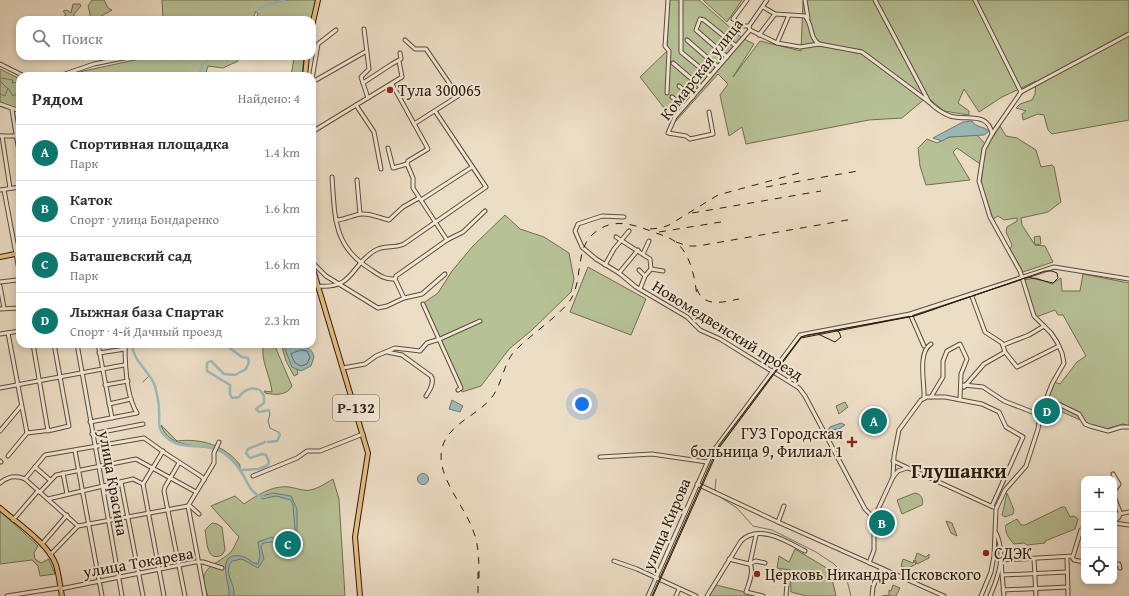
<!DOCTYPE html>
<html lang="ru">
<meta charset="utf-8">
<style>
:root{--surface:#fff;--page:#f2f2f3;--text:#2b2b33;--muted:#7c7c81;--line:#e1e1e2;--accent:#0f766e}
body{margin:0;font-family:"Gentium Book Plus",serif;background:var(--page);color:var(--text)}
.controls{position:absolute;right:12px;bottom:12px;display:grid;overflow:hidden;border-radius:8px;box-shadow:0 2px 6px #0003}
.controls button{width:36px;height:36px;display:grid;place-items:center;padding:0;border:0;border-bottom:1px solid var(--line);background:var(--surface);color:var(--text);font:20px sans-serif}
.you{position:absolute;left:582px;top:404px;width:14px;height:14px;margin:-10px;border:3px solid #fff;border-radius:50%;background:#1a73e8;box-shadow:0 0 0 6px #1a73e833}
.badge{display:grid;place-items:center;width:26px;height:26px;border-radius:50%;background:var(--accent);color:#fff;font-size:13px;font-weight:700}
.pin{position:absolute;translate:-50% -50%;border:2px solid #fff;box-shadow:0 1px 4px #0006}
.list{margin:0;padding:0;list-style:none}
h2{display:flex;justify-content:space-between;align-items:center;height:52px;margin:0;padding:0 16px;font-size:17px}
h2 small{font-size:13px;font-weight:400;color:var(--muted)}
.list li{display:grid;grid-template-columns:26px 1fr auto;gap:12px;align-items:center;box-sizing:border-box;height:56px;padding:0 16px;border-top:1px solid var(--line)}
.list b{display:block;font-size:15px;white-space:nowrap}
.list p{margin:0;font-size:13px;white-space:nowrap;color:var(--muted)}
.list em{font-size:13px;font-style:normal;color:var(--muted)}
.icon{flex:none;width:22px;height:22px;fill:none;stroke:currentColor;stroke-width:2;stroke-linecap:round;stroke-linejoin:round}
.map{position:relative;flex:none;width:1129px;height:596px;overflow:hidden}
.search{position:absolute;background:var(--surface);box-shadow:0 2px 6px #0003;left:16px;top:16px;width:300px;height:44px;display:flex;align-items:center;gap:10px;box-sizing:border-box;padding:0 14px;border-radius:12px;color:var(--muted);font-size:15px}
.panel{position:absolute;background:var(--surface);box-shadow:0 2px 6px #0003;left:16px;top:72px;width:300px;height:276px;border-radius:12px}
.map>svg:first-child{display:block}
.green{fill:#b7c196;stroke:#706e50}
.water{fill:#9ababb;stroke:#6d7a74}
.lines{fill:none;stroke-linecap:round;stroke-linejoin:round}
.shore{stroke:#626a62;stroke-width:1}
.stream{stroke:#6d7a74;stroke-width:1}
.river{stroke:#9ababb;stroke-width:2.5}
.minor-casing{stroke:#5a4c39;stroke-width:5}
.major-casing{stroke:#291b0a;stroke-width:6}
.minor{stroke:#f3e9d9;stroke-width:3}
.major{stroke:#e6be82;stroke-width:4}
.tram{stroke:#291b0a;stroke-width:1}
.rail{stroke:#291b0a;stroke-width:1;stroke-dasharray:7 7;stroke-linecap:butt}
.poi-dot{fill:#8f2418;stroke:#f3e9d9;stroke-width:1.5}
.labels{text-anchor:middle;stroke-width:4;stroke-linejoin:round;paint-order:stroke}
.shield{fill:#f3e9d9;stroke:#665948;stroke-width:1}
.shield-label{font-size:15px;font-weight:bold;fill:#291b0a}
.street-label{font-size:16px;fill:#291b0a;stroke:#f3e9d9}
.poi-label{font-size:16px;fill:#291b0a;stroke:#f3e9d9;text-anchor:start}
.district-label{font-size:20px;font-weight:bold;fill:#291b0a;stroke:#f3e9d9}
</style>
<div class="map">
<svg width="1129" height="596" viewBox="0 0 1129 596">
<rect width="100%" height="100%" fill="#ecddc5"/>
<filter id="stains"><feTurbulence type="fractalNoise" baseFrequency=".005" numOctaves="4"/><feColorMatrix values="0 0 0 0 .2 0 0 0 0 .09 0 0 0 0 .02 0 0 0 .5 -.17"/></filter>
<radialGradient id="worn" r=".72"><stop offset=".6" stop-color="#630" stop-opacity="0"/><stop offset="1" stop-color="#630" stop-opacity=".3"/></radialGradient>
<g class="green">
<polygon points="92,0 104,0 108,8 112,10 96,19 90,19 90,14 88,6"/>
<polygon points="162,0 316,0 312,20 255,20 258,14 256,11 252,20 163,20"/>
<polygon points="669,0 699,0 742,38 754,44 733,77 760,41 801,51 803,0 1129,0 1129,120 1052,134 1048,130 1044,115 1038,114 1023,120 1022,114 1026,111 1016,108 1020,104 1032,100 1035,94 1036,81 1002,97 979,112 964,89 958,103 969,111 969,115 944,111 927,97 902,118 869,120 746,144 742,127 729,136 720,95 728,84 718,74 675,122 640,77 667,51"/>
<polygon points="703,0 742,0 727,22"/>
<polygon points="73,4 80,4 81,6 74,14 74,20 70,20 64,16 66,15 63,11 67,10 71,13"/>
<polygon points="153,56 239,56 238,61 223,68 208,66 205,76 61,76"/>
<polygon points="287,56 304,56 302,76 291,76 294,58"/>
<polygon points="0,69 20,79 20,112 0,106"/>
<polygon points="1000,126 1006,136 1017,138 1036,150 1041,167 1052,165 1054,167 1061,202 1048,212 1021,218 1022,225 1035,245 1034,237 1040,236 1041,244 1035,245 1045,246 1053,262 1023,272 1010,249 1012,245 1006,232 1007,227 1017,221 1017,218 1004,220 998,216 993,219 981,183 983,166 957,148 953,152 970,180 926,185 920,166 918,148 927,139 937,143 949,137 977,135 987,146"/>
<polygon points="505,215 520,229 544,237 569,253 574,279 571,292 532,330 509,349 481,386 462,392 422,304 438,293 452,271 472,247"/>
<polygon points="588,267 646,299 631,335 570,312"/>
<polygon points="1083,274 1129,283 1129,426 1123,424 1103,430 1046,405 1054,382 1060,384 1077,362 1086,356 1063,315 1058,315 1055,310 1036,317 1023,280 1036,278 1052,284 1061,278 1062,291 1080,291"/>
<path d="M 264,344 L 274,344 L 292,386 C 287,396 274,395 265,393 L 264,391 L 272,392 C 271,377 259,358 264,344 Z"/>
<polygon points="284,346 292,366 297,369 298,374 294,376 286,361 282,347"/>
<polygon points="845,402 848,407 839,414 836,406"/>
<path d="M 161,425 L 177,441 C 200,438 225,445 240,465 L 240,468 C 235,463 229,455 222,452 C 201,442 169,451 161,425 Z"/>
<path d="M 333,479 L 339,499 L 345,596 L 208,596 C 195,568 213,567 230,553 C 234,549 236,542 239,537 L 211,506 L 235,496 L 244,504 C 254,497 264,491 275,488 C 288,485 292,488 303,490 C 314,492 324,484 333,479 Z"/>
<path d="M 915,493 C 921,494 924,499 922,505 L 902,514 L 897,500 Z"/>
<polygon points="1007,493 1014,510 1013,514 1005,517 1002,515"/>
<path d="M 1062,507 L 1065,507 L 1070,517 L 1074,516 L 1078,519 L 1075,529 L 1045,541 L 1045,543 L 1027,545 L 1024,543 L 1014,544 C 1009,539 1004,531 1006,525 L 1017,519 L 1021,525 L 1025,525 Z"/>
<polygon points="0,511 34,542 38,546 34,553 35,559 41,563 49,559 55,574 40,576 38,566 32,560 0,564"/>
<polygon points="946,521 952,523 957,536 951,533"/>
<path d="M 212,523 L 217,524 L 222,527 L 225,550 L 222,555 C 206,563 207,540 205,530 Z"/>
<polygon points="795,549 830,570 836,596 806,596 791,592 790,570 777,568 779,556 789,562"/>
<polygon points="917,553 926,557 929,554 929,558 917,564 915,559"/>
<polygon points="903,559 913,563 914,560 916,564 907,569 901,566"/>
<polygon points="716,585 741,591 754,596 709,596"/>
<polygon points="893,585 900,588 896,596 882,596 889,595 889,590 891,591"/>
</g>
<g class="water">
<path d="M 972,121 C 976,128 984,126 989,131 L 984,135 L 949,137 L 942,141 L 933,138 L 963,122 Z"/>
<path d="M 287,345 C 298,351 310,341 314,357 L 311,366 L 301,371 L 292,367 L 285,349 L 285,346 Z"/>
<polygon points="452,400 463,406 460,412 449,409"/>
<polygon points="841,423 845,425 839,429 828,430 830,427"/>
<circle cx="423" cy="479" r="5.5"/>
<path d="M 273,493 L 291,496 L 297,509 L 297,544 L 292,548 L 272,542 L 263,543 L 261,547 L 264,559 L 258,568 L 242,559 L 232,561 C 223,572 234,582 234,593 L 233,596 L 229,596 C 231,585 214,552 241,556 C 248,557 252,564 258,564 L 260,556 L 258,542 L 272,537 C 280,541 287,548 296,542 L 293,505 L 291,500 L 276,496 L 262,499 L 262,496 Z"/>
</g>
<g class="lines">
<polygon class="shore" points="301,350 307,351 310,357 307,364 301,366 295,363 291,354"/>
<g class="stream">
<polyline points="1,78 13,80 12,83 17,82 20,85"/>
<polyline points="0,81 7,88"/>
<polyline points="0,94 5,96 8,88 13,96 20,91"/>
<polyline points="143,382 149,376"/>
<polyline points="269,410 270,414 268,421 270,428 278,432"/>
<polyline points="715,490 716,479"/>
<polyline points="717,495 737,508 753,526 772,530 816,552 834,564 846,576 851,596"/>
</g>
<g class="river">
<path d="M 257,11 C 264,2 275,5 284,0"/>
<polyline points="199,76 202,65 214,56"/>
<path d="M 132,344 C 133,362 150,371 155,386 C 157,394 159,402 159,410 C 160,419 157,427 163,434 C 181,455 205,439 225,454 C 230,458 236,464 240,470 C 248,480 249,496 266,497"/>
<path d="M 224,344 L 242,357 L 248,358 L 249,362 L 246,369 L 235,375 L 224,374 L 211,361 L 207,363 L 207,371 L 230,385 L 230,394 L 232,398 L 239,397 C 244,390 252,386 260,390 L 264,396 L 264,403 L 256,409 L 259,412 L 269,410"/>
<polyline points="268,442 277,441 280,435 278,432"/>
<polyline points="240,470 259,469 268,465 269,462 266,455 262,454 250,458 246,453 248,449 265,442"/>
</g>
<defs>
<g id="minor">
<polyline points="681,0 681,52 710,76"/>
<polyline points="747,0 733,19 744,26 749,26"/>
<polyline points="805,0 808,18"/>
<path d="M 875,0 L 929,102 C 935,108 942,113 950,116 C 967,121 988,111 992,134"/>
<polyline points="975,0 1021,92 992,134 984,149 979,181 990,217 1020,271 1034,316 1051,333 1057,342 1062,353 1064,363 1052,384 1040,415 1038,429 1026,466 1005,490 996,509 994,556 991,572 981,596"/>
<path d="M 763,7 L 775,14 L 805,16 C 813,25 809,37 819,44"/>
<polyline points="241,20 242,19"/>
<polyline points="364,29 369,69 361,77 368,98"/>
<polyline points="750,30 777,43 800,47 819,44 862,52 929,102"/>
<polyline points="759,35 775,14"/>
<polyline points="405,40 415,49 426,49 458,96 414,124"/>
<polyline points="687,40 718,67"/>
<polyline points="777,43 789,15"/>
<polyline points="727,57 696,30 700,19 704,20 736,46"/>
<polyline points="673,63 701,87"/>
<polyline points="0,64 24,76"/>
<polyline points="59,76 94,64 133,56"/>
<polyline points="312,79 318,44 336,30"/>
<polyline points="312,80 316,80 365,52"/>
<polyline points="363,83 392,64 401,59 400,53"/>
<polyline points="392,84 427,147 428,149 408,161 407,164 413,178 413,188 447,240"/>
<polyline points="679,86 693,97"/>
<polyline points="1021,92 1129,34"/>
<polyline points="667,93 669,51 665,46 668,0"/>
<polyline points="672,97 684,106"/>
<polyline points="0,104 20,111"/>
<polyline points="356,105 374,132 381,169"/>
<polyline points="12,110 20,157"/>
<polyline points="709,112 713,134 690,139 686,136 668,133 675,117 750,30 749,26 767,0"/>
<polyline points="312,132 402,77 399,61"/>
<polyline points="0,136 20,136"/>
<polyline points="2,136 10,188"/>
<polyline points="388,148 393,168 407,164"/>
<path d="M 332,177 C 335,217 333,246 370,269 C 379,275 385,280 395,279"/>
<polyline points="357,180 360,214"/>
<polyline points="0,190 20,187"/>
<polyline points="4,190 20,275"/>
<polyline points="421,200 472,167"/>
<polyline points="624,217 602,216 578,224 575,231 582,247 596,259 619,273 636,287 687,317 700,330 720,339 799,388 805,396 865,509 874,518"/>
<path d="M 336,220 C 345,220 352,215 361,214 C 371,213 379,218 389,220 L 403,207 L 419,198"/>
<polyline points="616,237 650,259 651,269"/>
<polyline points="643,254 649,241"/>
<polyline points="312,262 326,276 378,308 387,306 404,298 395,279"/>
<polyline points="605,265 614,249 629,231"/>
<polyline points="639,270 645,276"/>
<polyline points="619,273 638,250"/>
<polyline points="395,279 396,276 447,240 463,232 485,211"/>
<polyline points="0,282 17,280"/>
<polyline points="0,286 4,308"/>
<path d="M 318,286 C 354,289 350,266 374,251 C 384,244 394,249 404,244 L 486,187 L 435,111"/>
<polyline points="640,289 645,276 651,269 663,271"/>
<polyline points="971,294 985,332 1002,343 1005,352 1017,367 1059,346"/>
<polyline points="404,298 422,294 445,274"/>
<polyline points="423,304 461,388 458,390"/>
<polyline points="0,309 20,308"/>
<polyline points="910,314 924,346"/>
<polyline points="8,333 27,433"/>
<polyline points="0,334 20,331"/>
<polyline points="33,344 48,431"/>
<polyline points="77,344 122,596"/>
<polyline points="98,344 112,418"/>
<polyline points="1003,345 1029,335 1044,326"/>
<path d="M 387,352 L 402,355 L 431,376 C 435,382 430,390 426,396"/>
<polyline points="99,353 125,349"/>
<polyline points="343,368 365,364 376,356 395,348 420,351 427,343 440,339 480,321"/>
<polyline points="105,385 128,381"/>
<polyline points="964,385 983,387 1004,401 1040,415"/>
<polyline points="964,387 984,364 1005,352"/>
<polyline points="0,388 124,365"/>
<path d="M 925,397 L 924,398 C 925,385 917,352 931,344"/>
<polyline points="931,397 943,377 943,361 947,351 960,344 967,359 961,374 960,399"/>
<polyline points="1048,399 1079,414 1085,424 1090,426 1108,431 1121,427 1128,427"/>
<polyline points="109,404 131,399"/>
<path d="M 90,422 L 137,413 C 126,396 125,364 125,344"/>
<polyline points="0,431 21,406"/>
<polyline points="92,434 143,424"/>
<polyline points="75,451 102,596"/>
<polyline points="163,451 143,484 164,596"/>
<polyline points="8,456 27,433 52,430 69,426 54,344"/>
<polyline points="600,457 652,454 707,462"/>
<polyline points="0,461 1,462"/>
<polyline points="893,461 993,507"/>
<polyline points="179,463 165,487 164,491 185,596"/>
<polyline points="35,467 50,480"/>
<polyline points="63,473 67,494"/>
<polyline points="1113,474 1119,484 1114,491"/>
<polyline points="253,476 297,458 307,451 320,451 363,434"/>
<polyline points="893,477 898,471 907,468"/>
<polyline points="25,479 45,455 144,438 165,453 202,477 204,480"/>
<polyline points="121,482 143,596"/>
<path d="M 0,483 C 7,477 16,475 25,479 L 78,526"/>
<polyline points="697,484 778,522 944,596"/>
<polyline points="1114,497 1120,512 1119,517 1114,521"/>
<polyline points="48,499 133,479 143,484"/>
<polyline points="189,505 199,514"/>
<polyline points="1114,515 1129,512"/>
<polyline points="13,520 37,492 40,492 56,475 136,459 196,492"/>
<polyline points="778,522 784,506"/>
<polyline points="1114,523 1129,525"/>
<path d="M 756,535 L 750,563 C 754,572 749,583 746,592 L 763,596"/>
<polyline points="42,544 67,515"/>
<polyline points="50,555 78,526 188,506"/>
<polyline points="1067,557 1068,596"/>
<polyline points="1072,557 1074,560 1084,562"/>
<polyline points="729,559 749,564 756,561 765,563"/>
<polyline points="1034,559 1036,596"/>
<polyline points="1001,560 1073,556 1081,530 1084,528"/>
<polyline points="614,561 637,569 696,596"/>
<polyline points="1001,562 1004,596"/>
<polyline points="869,563 874,550 874,518 893,477 894,456 899,430 921,400 927,397 945,397 982,404 999,412 1006,427 1023,437 992,506"/>
<polyline points="1114,565 1119,564 1120,568"/>
<polyline points="780,572 787,584 786,596"/>
<polyline points="1003,575 1067,572"/>
<polyline points="60,589 195,562 203,562 222,568"/>
<polyline points="1003,590 1068,587"/>
<polyline points="7,596 58,588"/>
<polyline points="205,596 188,506 214,463 214,453 219,442"/>
<polyline points="648,596 711,454 800,335 910,314 1054,267 1129,279"/>
<polyline points="676,596 679,589"/>
<path d="M 707,596 L 741,541 C 759,523 788,542 805,551"/>
<polyline points="872,596 873,587 881,568"/>
<path d="M 990,596 C 999,575 1006,555 996,533"/>
</g>
<g id="major">
<polyline points="312,26 318,0"/>
<polyline points="305,76 307,56"/>
<polyline points="0,257 20,253"/>
<polyline points="312,266 368,453 355,537 360,596"/>
<path d="M 0,508 C 17,523 49,544 56,565 C 59,575 60,586 62,596"/>
</g>
</defs>
<use href="#minor" class="minor-casing"/>
<use href="#major" class="major-casing"/>
<use href="#minor" class="minor"/>
<use href="#major" class="major"/>
<g class="tram">
<polyline points="818,334 835,342 841,337 839,332 836,330"/>
<polyline points="652,596 719,445 801,337 807,335 914,316 1045,271 1052,271 1057,273 1058,278 1053,283 1028,277 914,316 801,338 719,448 653,596"/>
</g>
<g class="rail">
<polyline points="766,187 858,171"/>
<polyline points="692,213 821,191"/>
<polyline points="650,229 661,228 669,225 718,195 799,173"/>
<polyline points="659,232 721,222"/>
<polyline points="676,242 688,246 698,246 853,219"/>
<path d="M 697,289 C 703,308 724,302 739,299"/>
<polyline points="478,572 478,596"/>
<path d="M 479,578 C 479,561 479,545 473,530 C 463,502 427,467 447,437 C 458,420 480,413 492,397 C 502,384 503,366 513,353 C 528,336 560,316 571,299 C 583,279 575,250 593,234 C 613,216 635,225 656,233 C 665,236 674,239 680,246 C 692,260 695,279 697,297"/>
</g>
</g>
<g class="poi-dot">
<circle cx="390" cy="90" r="4"/>
<path d="M850 436h4v4h4v4h-4v4h-4v-4h-4v-4h4z"/>
<circle cx="986" cy="553" r="4"/>
<circle cx="757" cy="574" r="4"/>
</g>
<g class="labels">
<rect class="shield" x="333" y="395" width="46" height="26" rx="3"/>
<g class="shield-label">
<text x="356" y="413">Р-132</text>
</g>
<g class="street-label">
<text transform="translate(701 69) rotate(-52)" y="6">Комарская улица</text>
<text transform="translate(728 330) rotate(32)" y="6">Новомедвенский проезд</text>
<text transform="translate(114 483) rotate(80)" y="6">улица Красина</text>
<text transform="translate(666 524) rotate(-67)" y="6">улица Кирова</text>
<text transform="translate(138 562) rotate(-10)" y="6">улица Токарева</text>
</g>
<g class="poi-label">
<text x="398" y="96">Тула 300065</text>
<text x="843" y="439" text-anchor="end">ГУЗ Городская<tspan x="843" dy="18">больница 9, Филиал 1</tspan></text>
<text x="994" y="559">СДЭК</text>
<text x="765" y="580">Церковь Никандра Псковского</text>
</g>
<g class="district-label">
<text x="959" y="478">Глушанки</text>
</g>
</g>
<rect width="100%" height="100%" filter="url(#stains)"/>
<rect width="100%" height="100%" fill="url(#worn)"/>
</svg>
<div class="controls">
<button>+</button>
<button>−</button>
<button><svg class="icon" aria-label="locate" viewBox="0 0 24 24"><circle cx="12" cy="12" r="6"/><path d="M12 2v4M12 18v4M2 12h4M18 12h4"/></svg></button>
</div>
<div class="you"></div>
<div class="pin badge" style="left:874px;top:421px">A</div>
<div class="pin badge" style="left:882px;top:523px">B</div>
<div class="pin badge" style="left:288px;top:544px">C</div>
<div class="pin badge" style="left:1047px;top:411px">D</div>
<div class="search"><svg class="icon" aria-label="search" viewBox="0 0 24 24"><circle cx="10" cy="10" r="6"/><path d="M15 15l6 6"/></svg>Поиск</div>
<section class="panel">
<h2>Рядом<small>Найдено: 4</small></h2>
<ul class="list">
<li><span class="badge">A</span><div><b>Спортивная площадка</b><p>Парк</p></div><em>1.4 km</em></li>
<li><span class="badge">B</span><div><b>Каток</b><p>Спорт · улица Бондаренко</p></div><em>1.6 km</em></li>
<li><span class="badge">C</span><div><b>Баташевский сад</b><p>Парк</p></div><em>1.6 km</em></li>
<li><span class="badge">D</span><div><b>Лыжная база Спартак</b><p>Спорт · 4-й Дачный проезд</p></div><em>2.3 km</em></li>
</ul>
</section>
</div>
